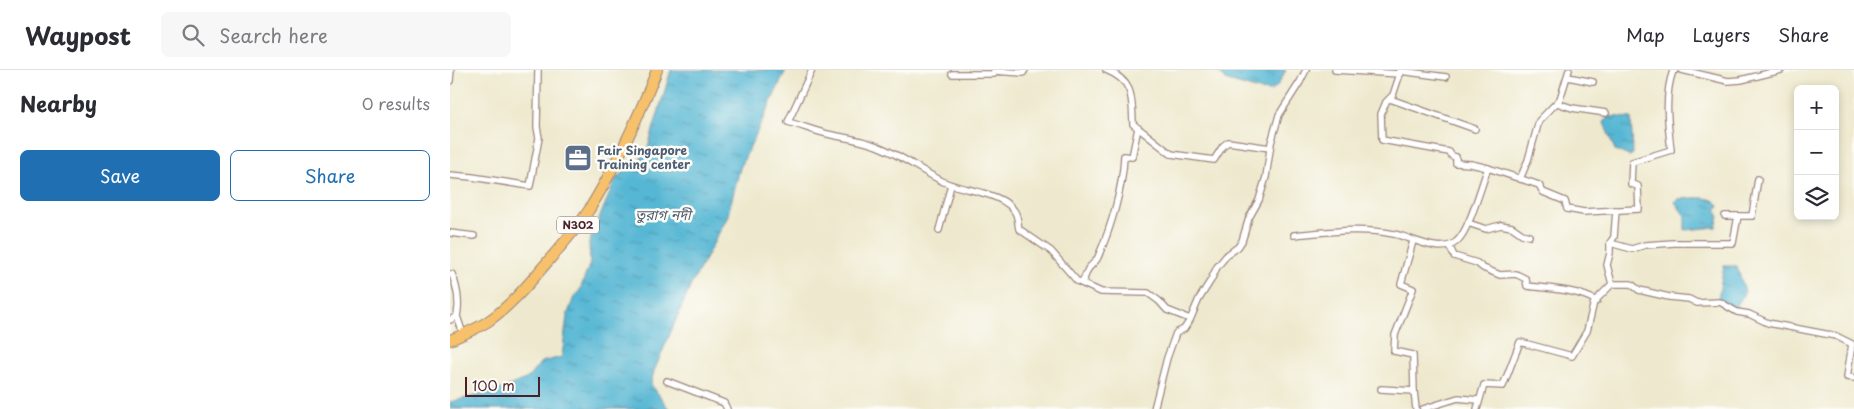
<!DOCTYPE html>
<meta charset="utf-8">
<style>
:root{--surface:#fff;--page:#f7f7f7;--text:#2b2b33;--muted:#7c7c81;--line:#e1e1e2;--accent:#1f6fb2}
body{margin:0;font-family:"Playpen Sans","Noto Sans Bengali",sans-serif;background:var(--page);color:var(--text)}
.controls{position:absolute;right:15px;top:15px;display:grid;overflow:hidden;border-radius:8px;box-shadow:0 2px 8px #0003}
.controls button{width:45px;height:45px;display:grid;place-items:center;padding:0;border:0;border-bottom:1px solid var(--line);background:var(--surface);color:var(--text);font:25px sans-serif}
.scale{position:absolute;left:15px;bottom:12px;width:75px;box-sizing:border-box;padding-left:5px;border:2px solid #4a1f2b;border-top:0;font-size:14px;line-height:18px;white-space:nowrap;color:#4a1f2b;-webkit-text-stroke:4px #fdfcf7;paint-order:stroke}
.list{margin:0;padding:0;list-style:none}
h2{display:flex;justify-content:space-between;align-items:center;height:65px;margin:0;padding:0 20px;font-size:21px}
h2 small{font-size:16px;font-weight:400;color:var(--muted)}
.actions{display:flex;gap:10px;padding:15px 20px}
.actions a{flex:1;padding:11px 0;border:1px solid var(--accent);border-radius:8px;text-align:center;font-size:18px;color:var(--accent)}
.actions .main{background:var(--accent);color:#fff}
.icon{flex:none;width:28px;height:28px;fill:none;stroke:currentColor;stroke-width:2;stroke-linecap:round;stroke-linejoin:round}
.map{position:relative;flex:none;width:1404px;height:339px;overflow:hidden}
header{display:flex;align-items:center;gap:30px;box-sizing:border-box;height:70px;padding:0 25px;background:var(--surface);border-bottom:1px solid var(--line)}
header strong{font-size:24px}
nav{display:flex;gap:28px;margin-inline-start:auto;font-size:18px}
.search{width:350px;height:45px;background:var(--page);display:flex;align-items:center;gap:12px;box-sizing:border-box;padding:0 18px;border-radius:8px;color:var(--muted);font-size:19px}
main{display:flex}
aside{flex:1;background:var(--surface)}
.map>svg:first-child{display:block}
.water{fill:url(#water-ripples);stroke:#506b80}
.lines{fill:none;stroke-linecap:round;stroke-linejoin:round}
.minor-casing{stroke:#9c847c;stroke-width:8}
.trunk-casing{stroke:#9c847c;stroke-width:12}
.minor{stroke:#fff;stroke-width:5.5}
.trunk{stroke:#f6c16b;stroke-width:10}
.labels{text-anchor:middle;stroke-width:5;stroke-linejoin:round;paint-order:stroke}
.shield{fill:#fdfcf7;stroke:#806168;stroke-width:1}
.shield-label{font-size:11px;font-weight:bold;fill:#4a1f2b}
.service-label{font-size:12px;font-weight:bold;fill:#4e5e75;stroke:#fdfcf7;text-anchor:start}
.water-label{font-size:14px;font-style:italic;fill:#4f5c6f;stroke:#fdfcf7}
</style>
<header>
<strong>Waypost</strong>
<div class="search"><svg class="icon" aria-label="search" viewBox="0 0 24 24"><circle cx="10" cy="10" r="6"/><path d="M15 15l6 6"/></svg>Search here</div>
<nav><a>Map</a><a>Layers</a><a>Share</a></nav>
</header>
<main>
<aside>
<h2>Nearby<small>0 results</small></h2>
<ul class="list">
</ul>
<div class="actions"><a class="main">Save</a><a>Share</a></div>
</aside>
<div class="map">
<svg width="1404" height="339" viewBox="0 0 1404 339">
<defs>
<pattern id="water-ripples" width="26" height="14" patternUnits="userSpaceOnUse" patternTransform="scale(1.25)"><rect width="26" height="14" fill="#56b7d4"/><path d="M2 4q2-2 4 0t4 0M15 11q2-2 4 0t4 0" fill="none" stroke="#4994ac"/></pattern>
</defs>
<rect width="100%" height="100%" fill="#fdfcf7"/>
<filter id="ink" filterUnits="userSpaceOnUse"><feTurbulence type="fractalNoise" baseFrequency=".02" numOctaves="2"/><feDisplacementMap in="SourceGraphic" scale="10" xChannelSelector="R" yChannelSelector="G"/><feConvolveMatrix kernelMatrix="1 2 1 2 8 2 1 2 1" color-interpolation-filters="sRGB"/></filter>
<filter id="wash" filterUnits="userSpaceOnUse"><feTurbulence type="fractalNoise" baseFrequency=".0096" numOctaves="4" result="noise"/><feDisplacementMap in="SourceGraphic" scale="20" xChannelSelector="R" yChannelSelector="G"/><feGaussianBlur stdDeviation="1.12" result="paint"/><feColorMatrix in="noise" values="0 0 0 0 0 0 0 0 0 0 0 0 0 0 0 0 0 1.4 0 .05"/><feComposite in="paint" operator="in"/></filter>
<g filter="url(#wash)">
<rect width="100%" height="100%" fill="#eee9ce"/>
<g class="water">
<polygon points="221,0 336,0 290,98 277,148 241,215 204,301 201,314 219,339 0,339 0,332 46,321 78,308 91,292 112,287 117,246 124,227 130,220 140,193 139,173 166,108 188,92 197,80"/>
<polygon points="767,0 836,0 828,15 821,21 809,20 775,10"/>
<polygon points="1158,46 1181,48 1183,84 1179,86 1165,80 1154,53"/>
<path d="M 1228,129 C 1240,129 1260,124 1269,135 L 1266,141 L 1269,147 L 1266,157 L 1235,160 L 1235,146 L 1225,132 Z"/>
<polygon points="1274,196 1287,196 1295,222 1285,239 1268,229"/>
</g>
</g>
<g filter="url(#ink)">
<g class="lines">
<defs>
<g id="minor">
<path d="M 362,0 L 338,52 C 353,56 367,62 382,65 C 397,68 412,70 427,76 C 451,85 471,101 494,112 C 513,121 556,122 566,144 C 568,149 568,155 569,159 L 601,181 L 627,211 L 651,222 L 698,223 L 709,231 L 717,240 L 740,249"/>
<polyline points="885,0 950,4 950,2"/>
<polyline points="1232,0 1278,11 1291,10 1331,0"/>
<polyline points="950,1 996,7"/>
<polyline points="502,4 544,4 544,1 573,3 575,0"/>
<polyline points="950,4 943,25 936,32 931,44 932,70 999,82 1002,86 1006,87 1006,93 1021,94 1038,98"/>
<polyline points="1118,7 1143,12"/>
<polyline points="0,11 1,0"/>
<polyline points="940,29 1025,59"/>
<polyline points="1107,33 1122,38 1156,43"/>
<polyline points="688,58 721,84 764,90 773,76 778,72 820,78"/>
<polyline points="0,105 22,107 80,116 89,68 87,57 88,0"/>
<polyline points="1070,109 1078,90 1089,51 1110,29 1119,0"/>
<polyline points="1275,146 1288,146"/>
<polyline points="1018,153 1036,159 1051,155 1062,157 1072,164 1079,166"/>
<polyline points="489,160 501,115"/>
<polyline points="0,163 24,166"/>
<path d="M 844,165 C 878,162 911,157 944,164 C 961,167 990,185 1006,172 C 1019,162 1031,116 1038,98 L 1089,115 L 1093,122 L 1115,131 L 1117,139 L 1134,142 L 1189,139 L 1188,116 L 1181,114 L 1182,92 L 1221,80 C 1218,55 1214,25 1223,1 L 1226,0"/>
<polyline points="963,171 951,214 963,219 945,265 944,281 963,285 964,321"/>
<polyline points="1160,173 1182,179 1195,175 1224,173 1283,173 1288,146 1302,146 1308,109"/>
<path d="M 1000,177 L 1004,186 L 1027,193 L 1033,198 L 1050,205 L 1066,204 L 1076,209 L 1077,216 C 1101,219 1125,219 1147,231"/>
<path d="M 0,204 L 2,204 C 7,217 10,232 7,246"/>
<path d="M 632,213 C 634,209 636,204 638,199 C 641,195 646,192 648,187 C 661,158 673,117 674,86 L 682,87 L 688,58 L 683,54 C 682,28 684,11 656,0"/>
<polyline points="1162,214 1181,214 1189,220 1219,227 1239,229 1247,233 1270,232 1287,242 1299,244 1318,253 1386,266 1402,274 1397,307 1404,308"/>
<polyline points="0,250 7,246 13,264"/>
<polyline points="217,311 274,333 277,339"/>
<polyline points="931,319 964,321 966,339"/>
<polyline points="704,339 717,288 726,263 734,259 740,250 749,229 761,210 767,197 777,185 788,177 792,171 799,148 809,130 816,107 821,73 829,45 850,12 856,0"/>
<polyline points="973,339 1008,328 1028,330"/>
<polyline points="1027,339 1034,315 1053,316 1070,272 1122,286 1137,261 1144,232 1162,214 1157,195 1160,183 1160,173 1164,167 1166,140"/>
</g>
<path id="trunk" d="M 0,270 C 12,265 26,259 37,252 C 59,237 77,216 94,196 C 109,178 126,160 139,140 C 166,96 188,48 207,0"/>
</defs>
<use href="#minor" class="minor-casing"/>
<use href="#trunk" class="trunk-casing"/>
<use href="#minor" class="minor"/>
<use href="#trunk" class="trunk"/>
</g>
</g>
<defs>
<symbol id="office-square" viewBox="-11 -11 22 22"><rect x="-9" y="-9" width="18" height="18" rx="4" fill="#5c6f8a" stroke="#fdfcf7"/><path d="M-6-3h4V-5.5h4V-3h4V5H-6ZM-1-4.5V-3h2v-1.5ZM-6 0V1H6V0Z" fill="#fff"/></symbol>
</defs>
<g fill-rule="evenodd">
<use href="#office-square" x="112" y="72" width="32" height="32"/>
</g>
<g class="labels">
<rect class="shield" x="107" y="146.5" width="42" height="17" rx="4"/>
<g class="shield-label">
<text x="128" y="159">N302</text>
</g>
<g class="service-label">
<text x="147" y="85">Fair Singapore<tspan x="147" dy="14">Training center</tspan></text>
</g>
<g class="water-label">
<text x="213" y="150">তুরাগ নদী</text>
</g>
</g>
</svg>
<div class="controls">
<button>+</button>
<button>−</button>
<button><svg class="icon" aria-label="layers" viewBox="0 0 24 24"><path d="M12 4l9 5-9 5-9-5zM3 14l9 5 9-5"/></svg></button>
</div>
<div class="scale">100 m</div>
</div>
</main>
